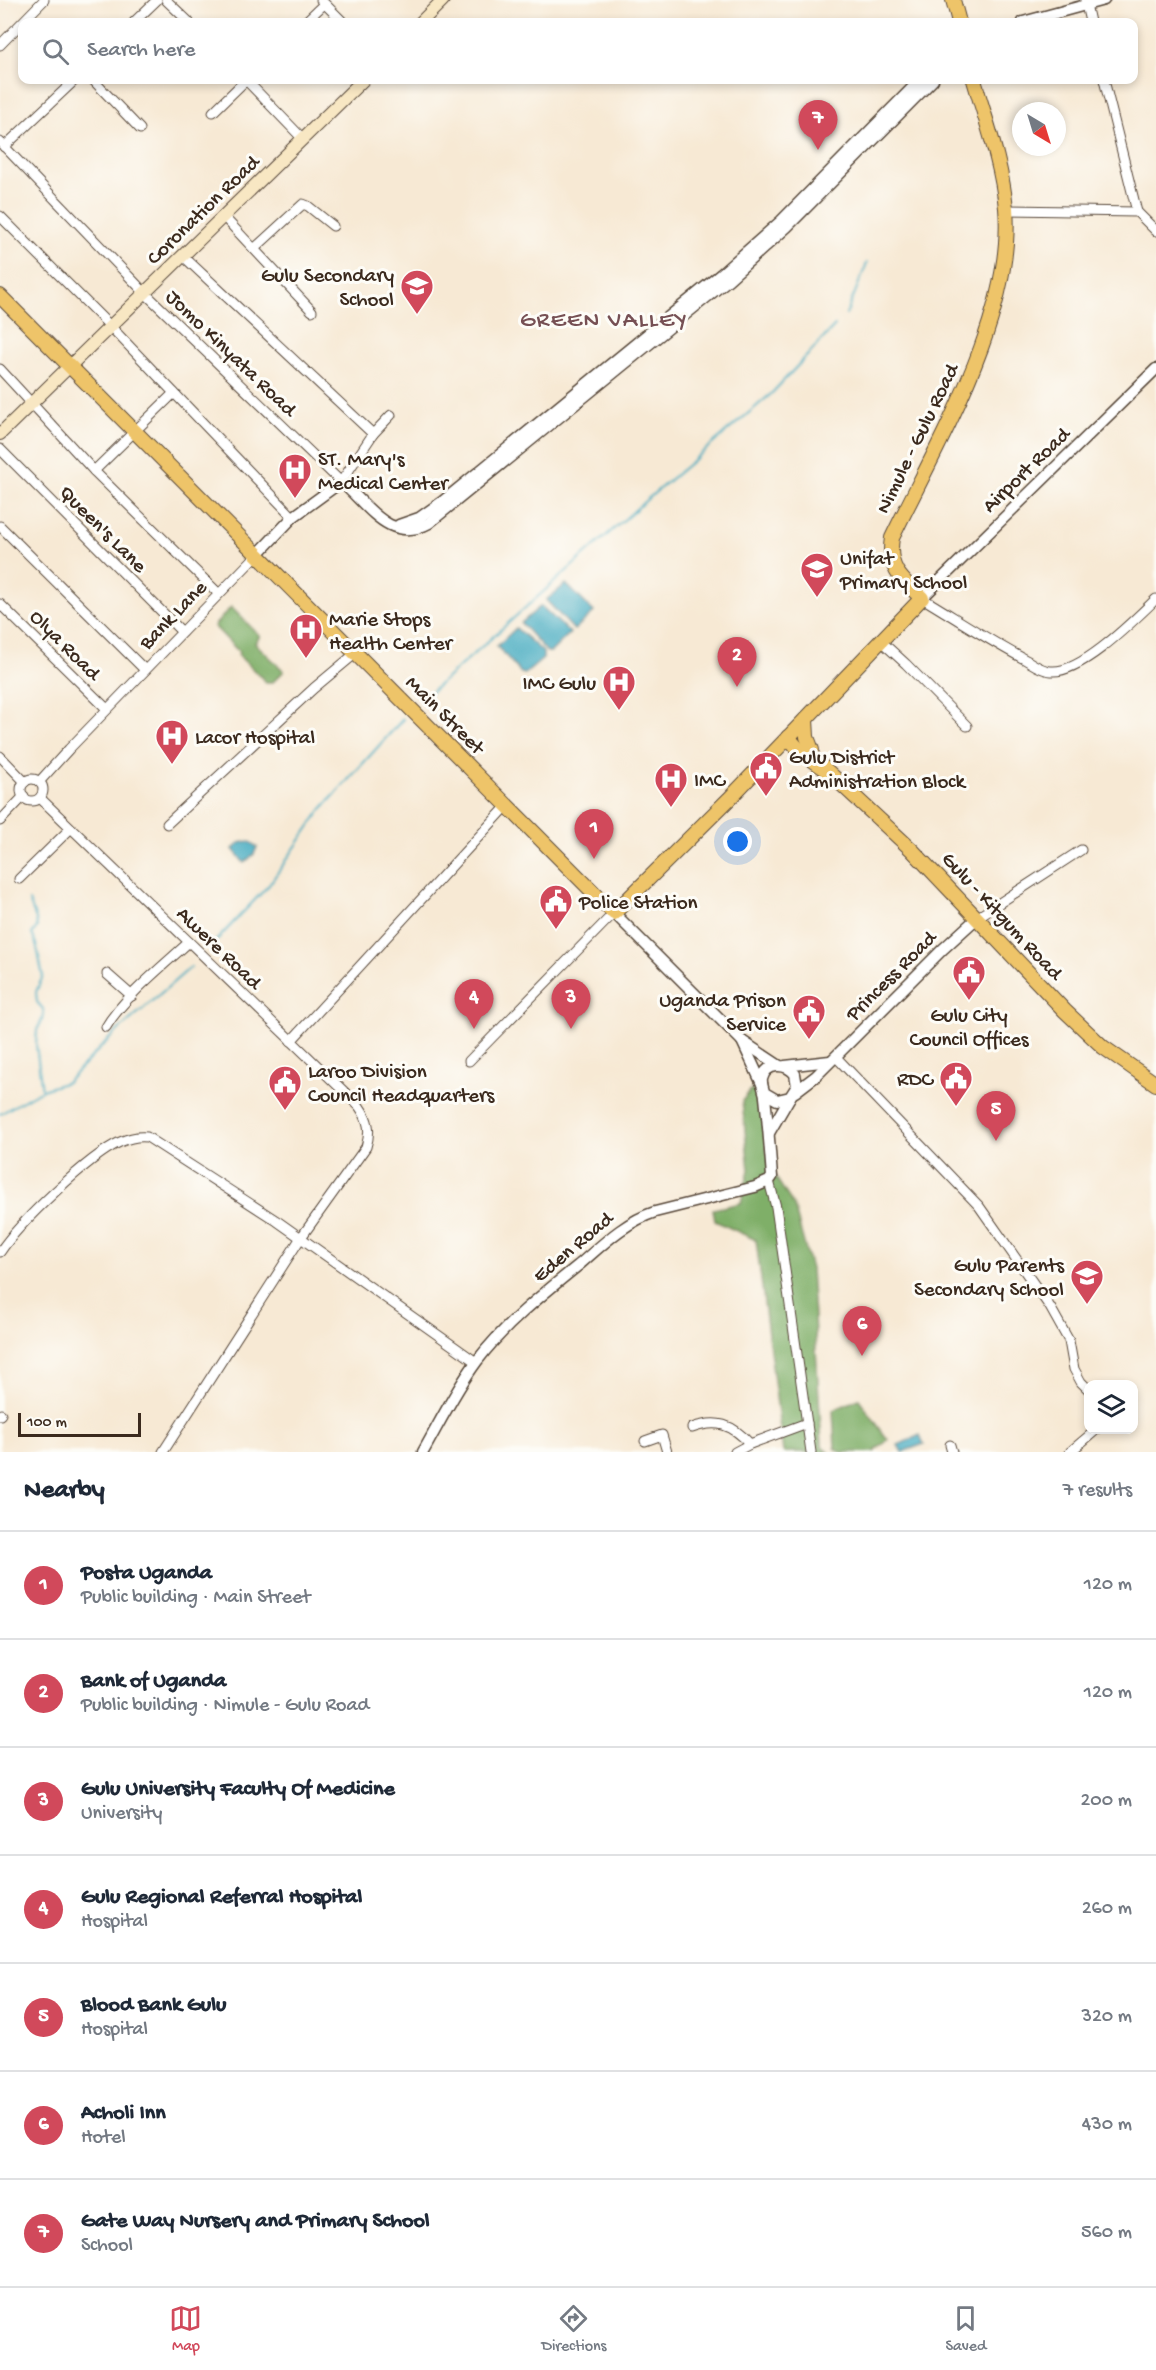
<!DOCTYPE html>
<meta charset="utf-8">
<style>
:root{--surface:#fff;--page:#f2f2f3;--text:#1f2937;--muted:#747a83;--line:#e0e1e3;--accent:#d1495b}
body{margin:0;font-family:"Gochi Hand",sans-serif;background:var(--page);color:var(--text)}
.controls{position:absolute;right:18px;bottom:18px;display:grid;overflow:hidden;border-radius:12px;box-shadow:0 3px 9px #0003}
.controls button{width:54px;height:54px;display:grid;place-items:center;padding:0;border:0;border-bottom:2px solid var(--line);background:var(--surface);color:var(--text);font:30px sans-serif}
.compass{position:absolute;left:1012px;top:102px;width:54px;height:54px;border-radius:50%;background:var(--surface);box-shadow:0 3px 9px #0003;rotate:142deg}
.scale{position:absolute;left:18px;bottom:15px;width:123px;box-sizing:border-box;padding-left:6px;border:3px solid #3b2a1e;border-top:0;font-size:16px;line-height:21px;white-space:nowrap;color:#3b2a1e;-webkit-text-stroke:4px #fdfcf7;paint-order:stroke}
.you{position:absolute;left:738px;top:842px;width:21px;height:21px;margin:-15px;border:4px solid #fff;border-radius:50%;background:#1a73e8;box-shadow:0 0 0 9px #1a73e833}
.badge{display:grid;place-items:center;width:39px;height:39px;border-radius:50%;background:var(--accent);color:#fff;font-size:20px;font-weight:700}
.pin{position:absolute;translate:-50% -50px;filter:drop-shadow(0 2px 3px #0008)}
.pin::after{content:'';position:absolute;top:32px;width:21px;height:18px;background:inherit;clip-path:polygon(0 0,100% 0,50% 100%)}
.list{margin:0;padding:0;list-style:none}
h2{display:flex;justify-content:space-between;align-items:center;height:78px;margin:0;padding:0 24px;font-size:26px}
h2 small{font-size:20px;font-weight:400;color:var(--muted)}
.list li{display:grid;grid-template-columns:39px 1fr auto;gap:18px;align-items:center;box-sizing:border-box;height:108px;padding:0 24px;border-top:2px solid var(--line)}
.list b{display:block;font-size:22px;white-space:nowrap}
.list p{margin:0;font-size:20px;white-space:nowrap;color:var(--muted)}
.list em{font-size:20px;font-style:normal;color:var(--muted)}
.icon{flex:none;width:33px;height:33px;fill:none;stroke:currentColor;stroke-width:2;stroke-linecap:round;stroke-linejoin:round}
.map{position:relative;flex:none;width:1156px;height:1452px;overflow:hidden}
.search{position:absolute;background:var(--surface);box-shadow:0 3px 9px #0003;left:18px;right:18px;top:18px;height:66px;display:flex;align-items:center;gap:15px;box-sizing:border-box;padding:0 21px;border-radius:12px;color:var(--muted);font-size:22px}
.sheet{height:834px;background:var(--surface)}
nav{display:flex;justify-content:space-around;align-items:center;box-sizing:border-box;height:84px;border-top:2px solid var(--line);background:var(--surface);font-size:16px;color:var(--muted)}
nav a{display:grid;justify-items:center;gap:3px}
nav .on{color:var(--accent)}
.map>svg:first-child{display:block}
.forest{fill:#7faf68;stroke:#5d6c43;stroke-width:1.5}
.water{fill:#3fa9bf;stroke:#3d6a6e;stroke-width:1.5}
.lines{fill:none;stroke-linecap:round;stroke-linejoin:round}
.stream{stroke:#3fa9bf;stroke-width:2}
.minor-casing{stroke:#574739;stroke-width:11}
.tertiary-casing{stroke:#574739;stroke-width:13}
.secondary-casing{stroke:#574739;stroke-width:14}
.primary-casing{stroke:#574739;stroke-width:16}
.minor{stroke:#fff;stroke-width:9}
.tertiary{stroke:#fff;stroke-width:10}
.secondary{stroke:#f8e7c3;stroke-width:12}
.primary{stroke:#eec469;stroke-width:14}
.labels{text-anchor:middle;stroke-width:6;stroke-linejoin:round;paint-order:stroke}
.street-label{font-size:21px;fill:#3b2a1e;stroke:#fdfcf7}
.poi-label{font-size:21px;fill:#3b2a1e;stroke:#fdfcf7;text-anchor:start}
.quarter-label{font-size:24px;letter-spacing:1.5px;fill:#765054;stroke:#fdfcf7}
</style>
<div class="map">
<svg width="1156" height="1452" viewBox="0 0 1156 1452">
<rect width="100%" height="100%" fill="#fdfcf7"/>
<filter id="ink" filterUnits="userSpaceOnUse"><feTurbulence type="fractalNoise" baseFrequency=".0167" numOctaves="2"/><feDisplacementMap in="SourceGraphic" scale="12" xChannelSelector="R" yChannelSelector="G"/><feConvolveMatrix kernelMatrix="1 2 1 2 8 2 1 2 1" color-interpolation-filters="sRGB"/></filter>
<filter id="wash" filterUnits="userSpaceOnUse"><feTurbulence type="fractalNoise" baseFrequency=".008" numOctaves="4" result="noise"/><feDisplacementMap in="SourceGraphic" scale="24" xChannelSelector="R" yChannelSelector="G"/><feGaussianBlur stdDeviation="1.35" result="paint"/><feColorMatrix in="noise" values="0 0 0 0 0 0 0 0 0 0 0 0 0 0 0 0 0 1.4 0 .05"/><feComposite in="paint" operator="in"/></filter>
<g filter="url(#wash)">
<rect width="100%" height="100%" fill="#f7e9d4"/>
<g class="forest">
<polygon points="231,607 260,636 255,643 284,671 273,682 266,682 238,655 239,652 214,626"/>
<polygon points="751,1090 760,1094 769,1167 794,1206 811,1269 822,1446 829,1452 783,1452 756,1240 715,1221 713,1209 741,1203 749,1170 742,1101"/>
<polygon points="859,1399 888,1440 874,1452 841,1452 835,1448 833,1410"/>
</g>
<g class="water">
<polygon points="566,584 594,612 574,630 546,600"/>
<polygon points="541,606 570,633 551,652 547,652 521,623"/>
<polygon points="516,628 543,652 543,659 525,674 521,673 497,646"/>
<polygon points="249,841 257,847 254,854 244,863 233,849 240,843"/>
<polygon points="920,1435 924,1444 902,1452 898,1445"/>
</g>
<g class="lines">
<g class="stream">
<polyline points="846,315 867,263"/>
<polyline points="422,700 644,502 771,394 835,326"/>
<path d="M 29,901 L 36,919 L 37,927 L 32,934 C 39,947 39,962 43,976 L 36,992 L 37,1002 L 43,1009 L 44,1016 L 37,1030 L 36,1045 L 42,1090"/>
<polyline points="212,945 269,885 321,810 403,719"/>
<polyline points="0,1114 42,1090 67,1082 114,1034 191,967"/>
</g>
</g>
</g>
<g filter="url(#ink)">
<g class="lines">
<defs>
<g id="minor">
<polyline points="166,0 189,22"/>
<polyline points="321,0 343,22"/>
<polyline points="1085,0 1090,22"/>
<polyline points="134,22 157,0"/>
<polyline points="305,22 324,4"/>
<polyline points="0,45 44,0"/>
<polyline points="93,80 140,129"/>
<polyline points="246,80 303,139"/>
<polyline points="1104,80 1137,212"/>
<polyline points="213,112 246,80"/>
<polyline points="0,142 144,292 341,482 373,434 391,415"/>
<polyline points="4,147 75,80"/>
<polyline points="1006,210 1137,212 1156,231"/>
<polyline points="0,216 110,326 293,517"/>
<polyline points="223,216 312,311"/>
<polyline points="254,249 303,204 308,206 333,226"/>
<polyline points="182,255 373,434"/>
<polyline points="0,369 94,471 219,594"/>
<polyline points="0,449 182,632"/>
<polyline points="94,471 174,393"/>
<polyline points="0,526 145,670"/>
<path d="M 922,598 C 957,619 990,641 1026,660 C 1033,664 1042,671 1051,671 C 1081,674 1135,619 1156,599"/>
<polyline points="0,604 107,709"/>
<polyline points="882,642 906,664 967,726"/>
<polyline points="0,756 25,782"/>
<circle cx="32" cy="790" r="11"/>
<polyline points="39,782 69,749 256,556"/>
<path d="M 40,798 L 359,1106 C 369,1120 371,1131 366,1147 L 300,1239 L 163,1452"/>
<polyline points="0,821 24,796"/>
<polyline points="167,824 314,688 356,653"/>
<polyline points="19,879 70,829"/>
<polyline points="978,917 1081,850"/>
<polyline points="107,974 132,996"/>
<path d="M 106,1027 C 123,998 163,966 189,942"/>
<polyline points="291,1041 507,806"/>
<polyline points="836,1057 979,1206 1050,1307 1069,1341 1074,1369 1081,1382 1088,1389"/>
<polyline points="469,1061 614,913"/>
<polyline points="769,1181 776,1207 811,1452"/>
<path d="M 0,1252 C 19,1223 89,1156 120,1142 C 129,1138 137,1136 147,1137 L 277,1221 L 476,1362"/>
<polyline points="0,1415 1,1414"/>
<path d="M 692,1428 C 717,1419 732,1424 750,1444"/>
<polyline points="645,1441 662,1435 667,1452"/>
<polyline points="950,1445 952,1452"/>
<polyline points="735,1452 750,1444 807,1423"/>
<polyline points="1070,1452 1096,1430"/>
</g>
<g id="tertiary">
<polyline points="1023,22 1104,0"/>
<polyline points="399,525 419,518 443,501 721,274 781,221 920,80"/>
<path d="M 256,556 L 293,517 L 341,482 C 367,503 389,545 429,523 L 729,279 L 787,227 L 933,80"/>
<polyline points="922,598 1156,369"/>
<polyline points="614,913 742,1041 778,1065"/>
<polyline points="742,1041 762,1084"/>
<polyline points="785,1066 830,1061"/>
<polyline points="795,1092 816,1076 943,949 978,917"/>
<polyline points="769,1133 790,1097"/>
<path d="M 423,1452 C 440,1422 456,1389 477,1361 C 505,1324 544,1293 580,1264 C 603,1244 625,1222 655,1212 L 755,1187 L 769,1181 L 772,1177 C 770,1150 768,1124 765,1097 C 765,1091 761,1086 762,1079 C 766,1062 786,1063 795,1074 L 797,1086 L 790,1097 L 777,1100 L 765,1093"/>
</g>
<g id="secondary">
<polyline points="421,22 443,0"/>
<polyline points="0,434 363,80"/>
</g>
<g id="primary">
<polyline points="953,0 959,22"/>
<path d="M 0,296 L 614,913 L 729,799 L 922,598 C 901,579 887,568 892,538 C 937,444 1015,315 1006,208 C 1002,165 986,121 974,80"/>
<polyline points="806,719 807,737 812,750"/>
<polyline points="788,737 801,752 824,768 912,850 1065,1011 1103,1047 1156,1084"/>
</g>
</defs>
<use href="#minor" class="minor-casing"/>
<use href="#tertiary" class="tertiary-casing"/>
<use href="#secondary" class="secondary-casing"/>
<use href="#primary" class="primary-casing"/>
<use href="#minor" class="minor"/>
<use href="#tertiary" class="tertiary"/>
<use href="#secondary" class="secondary"/>
<use href="#primary" class="primary"/>
</g>
</g>
<defs>
<symbol id="school-pin" viewBox="-11 -11 22 30"><path d="M0 17L-7.5 6A9.5 9.5 0 1 1 7.5 6Z" fill="#d1495b" stroke="#fdfcf7"/><path d="M0-5L7-2L0 1L-7-2ZM-4 1L0 2.5L4 1V4Q0 6-4 4Z" fill="#fff"/></symbol>
<symbol id="hospital-pin" viewBox="-11 -11 22 30"><path d="M0 17L-7.5 6A9.5 9.5 0 1 1 7.5 6Z" fill="#d1495b" stroke="#fdfcf7"/><path d="M-5-5h3v3.5h4V-5h3V5h-3V1.5h-4V5h-3Z" fill="#fff"/></symbol>
<symbol id="civic-pin" viewBox="-11 -11 22 30"><path d="M0 17L-7.5 6A9.5 9.5 0 1 1 7.5 6Z" fill="#d1495b" stroke="#fdfcf7"/><path d="M-.6-6.5H3V-4.5H.6V-3L4-1V1h2V6H-6V1h2V-1L-.6-3ZM-1.2 2.5V6h2.4V2.5Z" fill="#fff"/></symbol>
</defs>
<g fill-rule="evenodd">
<use href="#school-pin" x="398" y="267" width="38" height="52"/>
<use href="#hospital-pin" x="276" y="451" width="38" height="52"/>
<use href="#school-pin" x="798" y="550" width="38" height="52"/>
<use href="#hospital-pin" x="287" y="611" width="38" height="52"/>
<use href="#hospital-pin" x="600" y="663" width="38" height="52"/>
<use href="#hospital-pin" x="153" y="717" width="38" height="52"/>
<use href="#civic-pin" x="747" y="749" width="38" height="52"/>
<use href="#hospital-pin" x="652" y="760" width="38" height="52"/>
<use href="#civic-pin" x="537" y="882" width="38" height="52"/>
<use href="#civic-pin" x="950" y="953" width="38" height="52"/>
<use href="#civic-pin" x="790" y="992" width="38" height="52"/>
<use href="#civic-pin" x="937" y="1059" width="38" height="52"/>
<use href="#civic-pin" x="266" y="1063" width="38" height="52"/>
<use href="#school-pin" x="1068" y="1257" width="38" height="52"/>
</g>
<g class="labels">
<g class="street-label">
<text transform="translate(202 209) rotate(-44)" y="7">Coronation Road</text>
<text transform="translate(232 352) rotate(44)" y="7">Jomo Kinyata Road</text>
<text transform="translate(916 438) rotate(-64)" y="7">Nimule - Gulu Road</text>
<text transform="translate(1025 469) rotate(-44)" y="7">Airport Road</text>
<text transform="translate(104 528) rotate(45)" y="7">Queen's Lane</text>
<text transform="translate(172 614) rotate(-46)" y="7">Bank Lane</text>
<text transform="translate(66 644) rotate(45)" y="7">Olya Road</text>
<text transform="translate(446 714) rotate(45)" y="7">Main Street</text>
<text transform="translate(1003 915) rotate(47)" y="7">Gulu - Kitgum Road</text>
<text transform="translate(220 947) rotate(44)" y="7">Awere Road</text>
<text transform="translate(890 975) rotate(-45)" y="7">Princess Road</text>
<text transform="translate(572 1246) rotate(-40)" y="7">Eden Road</text>
</g>
<g class="poi-label">
<text x="394" y="281" text-anchor="end">Gulu Secondary<tspan x="394" dy="24">School</tspan></text>
<text x="318" y="465">ST. Mary's<tspan x="318" dy="24">Medical Center</tspan></text>
<text x="840" y="564">Unifat<tspan x="840" dy="24">Primary School</tspan></text>
<text x="329" y="625">Marie Stops<tspan x="329" dy="24">Health Center</tspan></text>
<text x="596" y="689" text-anchor="end">IMC Gulu</text>
<text x="195" y="743">Lacor Hospital</text>
<text x="789" y="763">Gulu District<tspan x="789" dy="24">Administration Block</tspan></text>
<text x="694" y="786">IMC</text>
<text x="579" y="908">Police Station</text>
<text x="786" y="1006" text-anchor="end">Uganda Prison<tspan x="786" dy="24">Service</tspan></text>
<text x="969" y="1021" text-anchor="middle">Gulu City<tspan x="969" dy="24">Council Offices</tspan></text>
<text x="308" y="1077">Laroo Division<tspan x="308" dy="24">Council Headquarters</tspan></text>
<text x="933" y="1085" text-anchor="end">RDC</text>
<text x="1064" y="1271" text-anchor="end">Gulu Parents<tspan x="1064" dy="24">Secondary School</tspan></text>
</g>
<g class="quarter-label">
<text x="604" y="326">GREEN VALLEY</text>
</g>
</g>
</svg>
<div class="controls">
<button><svg class="icon" aria-label="layers" viewBox="0 0 24 24"><path d="M12 4l9 5-9 5-9-5zM3 14l9 5 9-5"/></svg></button>
</div>
<svg class="compass" viewBox="-18 -18 36 36"><path d="M0-13l5 13h-10z" fill="#e53935"/><path d="M0 13l5-13h-10z" fill="#747a83"/></svg>
<div class="scale">100 m</div>
<div class="you"></div>
<div class="pin badge" style="left:594px;top:859px">1</div>
<div class="pin badge" style="left:737px;top:687px">2</div>
<div class="pin badge" style="left:571px;top:1029px">3</div>
<div class="pin badge" style="left:474px;top:1029px">4</div>
<div class="pin badge" style="left:996px;top:1141px">5</div>
<div class="pin badge" style="left:862px;top:1356px">6</div>
<div class="pin badge" style="left:818px;top:150px">7</div>
<div class="search"><svg class="icon" aria-label="search" viewBox="0 0 24 24"><circle cx="10" cy="10" r="6"/><path d="M15 15l6 6"/></svg>Search here</div>
</div>
<section class="sheet">
<h2>Nearby<small>7 results</small></h2>
<ul class="list">
<li><span class="badge">1</span><div><b>Posta Uganda</b><p>Public building · Main Street</p></div><em>120 m</em></li>
<li><span class="badge">2</span><div><b>Bank of Uganda</b><p>Public building · Nimule - Gulu Road</p></div><em>120 m</em></li>
<li><span class="badge">3</span><div><b>Gulu University Faculty Of Medicine</b><p>University</p></div><em>200 m</em></li>
<li><span class="badge">4</span><div><b>Gulu Regional Referral Hospital</b><p>Hospital</p></div><em>260 m</em></li>
<li><span class="badge">5</span><div><b>Blood Bank Gulu</b><p>Hospital</p></div><em>320 m</em></li>
<li><span class="badge">6</span><div><b>Acholi Inn</b><p>Hotel</p></div><em>430 m</em></li>
<li><span class="badge">7</span><div><b>Gate Way Nursery and Primary School</b><p>School</p></div><em>560 m</em></li>
</ul>
</section>
<nav>
<a class="on"><svg class="icon" aria-label="map" viewBox="0 0 24 24"><path d="M3 6l6-2 6 2 6-2v14l-6 2-6-2-6 2zM9 4v14M15 6v14"/></svg>Map</a>
<a><svg class="icon" aria-label="directions" viewBox="0 0 24 24"><path d="M12 3l9 9-9 9-9-9zM9 14v-3h6M13 9l2 2-2 2"/></svg>Directions</a>
<a><svg class="icon" aria-label="saved" viewBox="0 0 24 24"><path d="M7 4h10v16l-5-4-5 4z"/></svg>Saved</a>
</nav>
